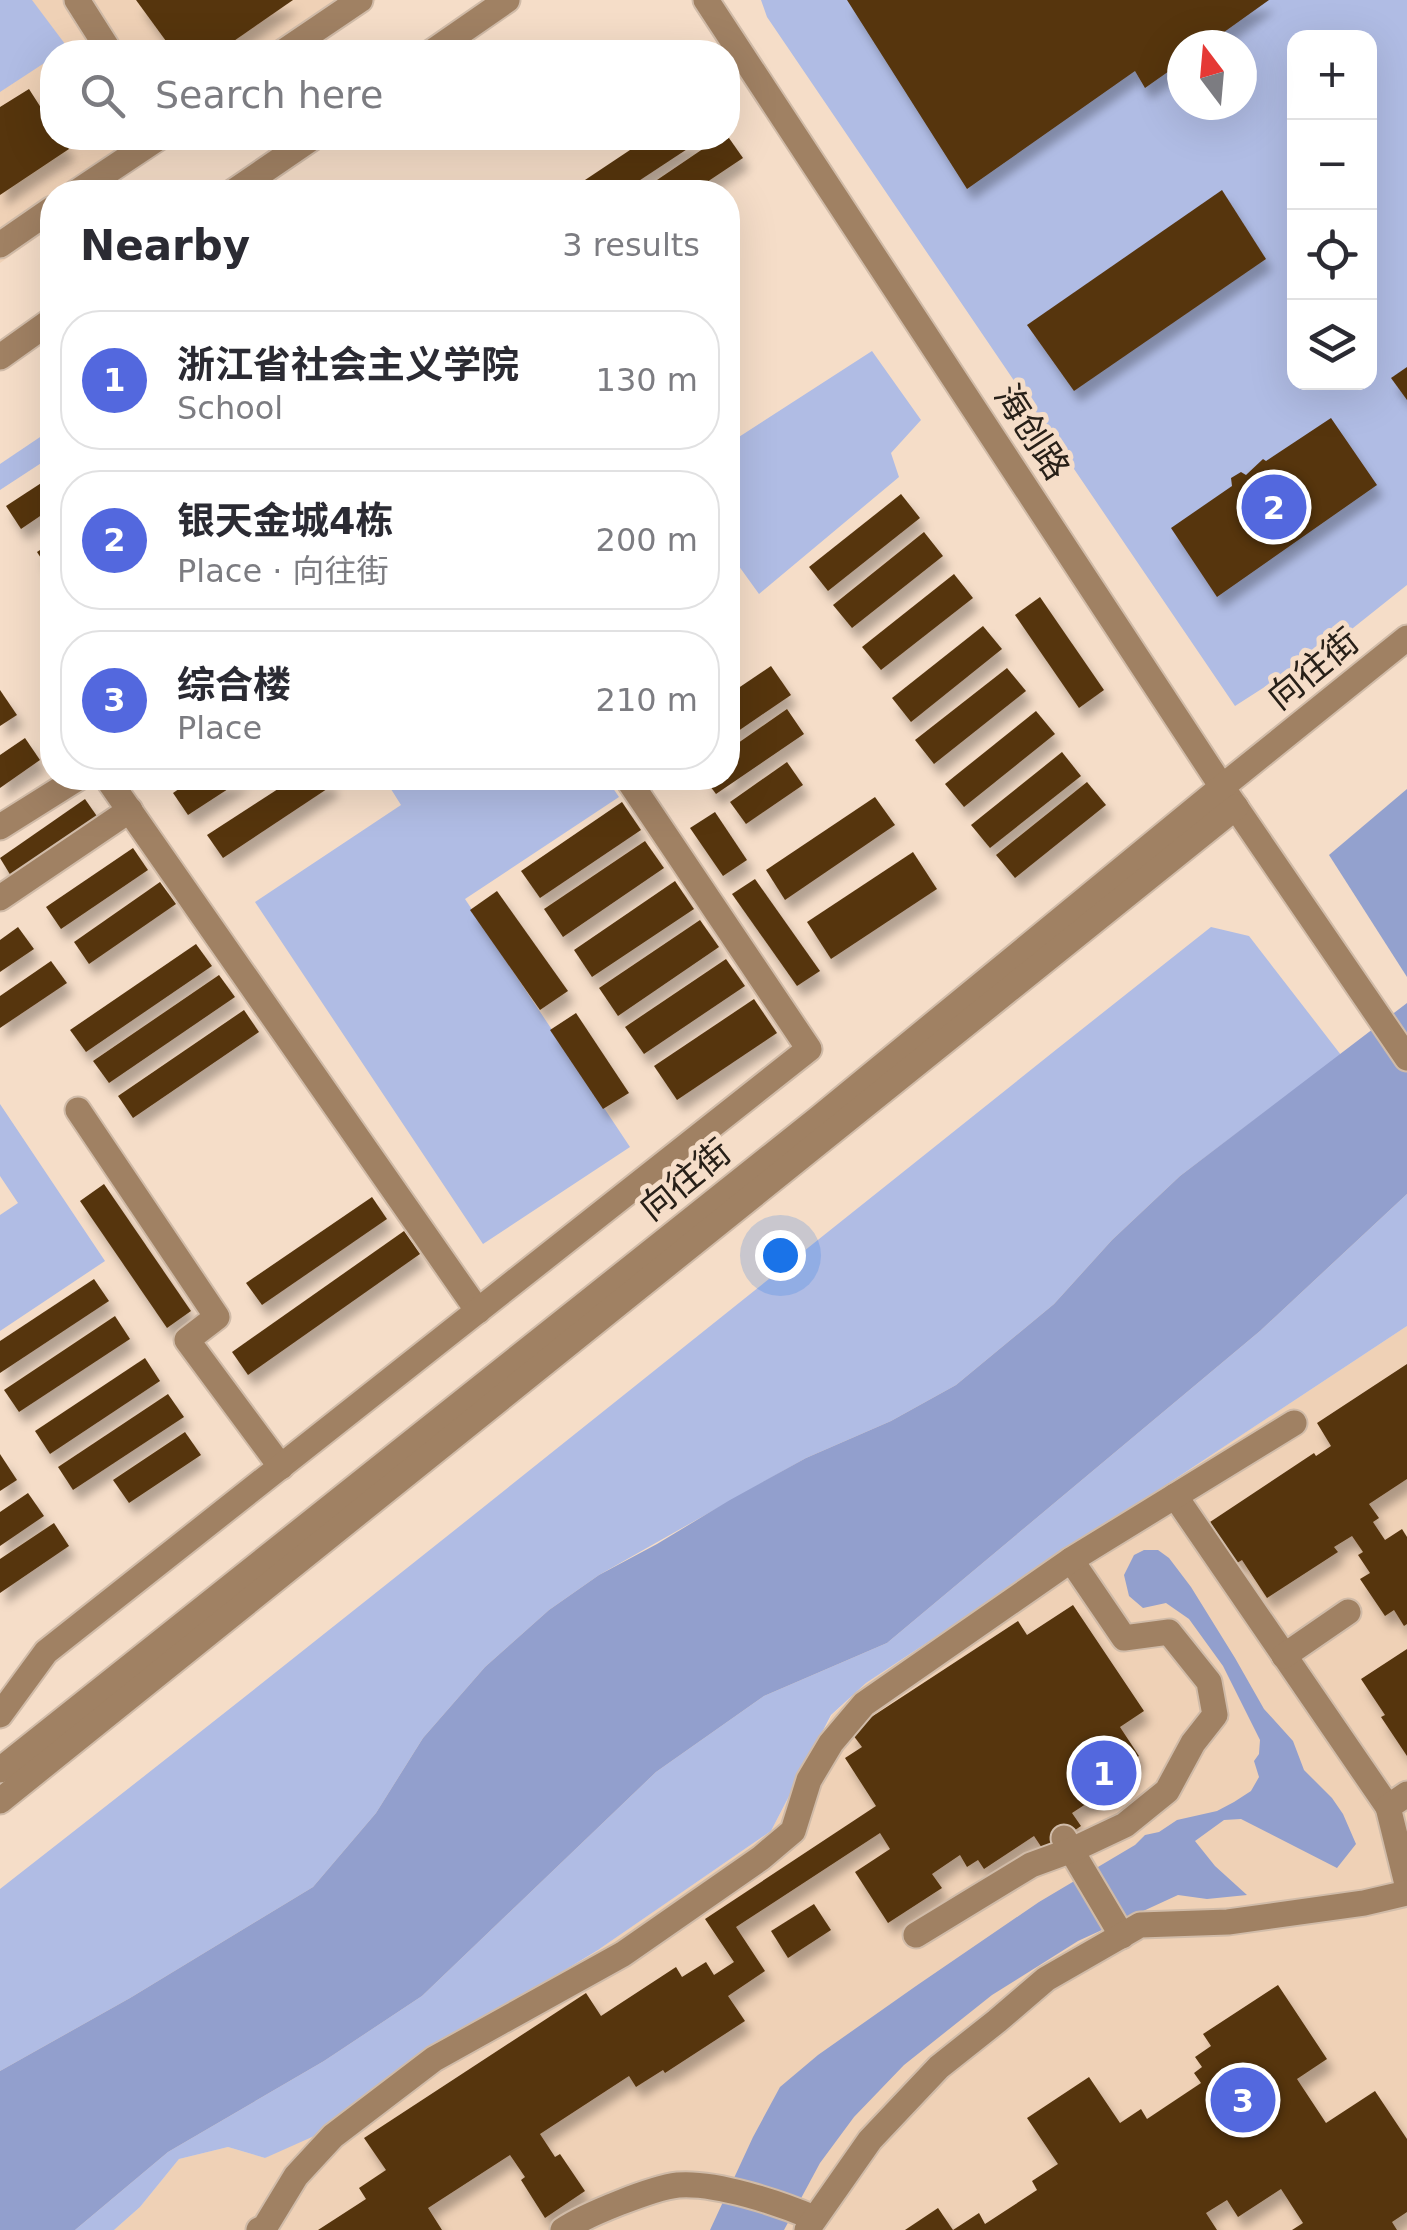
<!DOCTYPE html>
<meta charset="utf-8">
<style>
:root{--surface:#fff;--page:#f2f2f3;--text:#2b2b33;--muted:#7c7c81;--line:#e1e1e2;--accent:#5368de}
body{margin:0;font-family:"DejaVu Sans","Noto Sans SC",sans-serif;background:var(--page);color:var(--text)}
.controls{position:absolute;right:30px;top:30px;display:grid;overflow:hidden;border-radius:20px;box-shadow:0 10px 40px #0002}
.controls button{width:90px;height:90px;display:grid;place-items:center;padding:0;border:0;border-bottom:2px solid var(--line);background:var(--surface);color:var(--text);font:50px sans-serif}
.compass{position:absolute;left:1167px;top:30px;width:90px;height:90px;border-radius:50%;background:var(--surface);box-shadow:0 10px 40px #0002;rotate:344deg}
.you{position:absolute;left:780px;top:1255px;width:35px;height:35px;margin:-25px;border:8px solid #fff;border-radius:50%;background:#1a73e8;box-shadow:0 0 0 15px #1a73e833}
.badge{display:grid;place-items:center;width:65px;height:65px;border-radius:50%;background:var(--accent);color:#fff;font-size:32px;font-weight:700}
.pin{position:absolute;translate:-50% -50%;border:5px solid #fff;box-shadow:0 2px 10px #0006}
.list{margin:0;padding:0;list-style:none}
h2{display:flex;justify-content:space-between;align-items:center;height:130px;margin:0;padding:0 40px;font-size:42px}
h2 small{font-size:32px;font-weight:400;color:var(--muted)}
.list li{display:grid;grid-template-columns:65px 1fr auto;gap:30px;align-items:center;box-sizing:border-box;height:140px;margin:0 20px 20px;padding:0 20px;border:2px solid var(--line);border-radius:40px}
.list b{display:block;font-size:38px;white-space:nowrap}
.list p{margin:0;font-size:32px;white-space:nowrap;color:var(--muted)}
.list em{font-size:32px;font-style:normal;color:var(--muted)}
.icon{flex:none;width:55px;height:55px;fill:none;stroke:currentColor;stroke-width:2;stroke-linecap:round;stroke-linejoin:round}
.map{position:relative;flex:none;width:1407px;height:2230px;overflow:hidden}
.search{position:absolute;background:var(--surface);box-shadow:0 10px 40px #0002;left:40px;top:40px;width:700px;height:110px;display:flex;align-items:center;gap:25px;box-sizing:border-box;padding:0 35px;border-radius:40px;color:var(--muted);font-size:38px}
.panel{position:absolute;background:var(--surface);box-shadow:0 10px 40px #0002;left:40px;top:180px;width:700px;height:610px;border-radius:40px}
.map>svg:first-child{display:block}
.built{fill:#efd1b6}
.green{fill:#b0bce4;fill-rule:evenodd}
.forest{fill:#93a1ce}
.water{fill:#929fcd}
.building{fill:#563511;filter:url(#shadow)}
.lines{fill:none;stroke-linecap:round;stroke-linejoin:round}
.minor-casing{stroke:#d0bba8;stroke-width:29}
.minor{stroke:#a08163;stroke-width:25}
.labels{text-anchor:middle;stroke-width:10;stroke-linejoin:round;paint-order:stroke}
.street-label{font-size:35px;fill:#282018;stroke:#f5ddc8}
</style>
<div class="map">
<svg width="1407" height="2230" viewBox="0 0 1407 2230">
<defs>
<filter id="shadow"><feDropShadow dx="6" dy="11" stdDeviation="5" flood-color="#0004"/></filter>
</defs>
<rect width="100%" height="100%" fill="#f5ddc8"/>
<g class="built">
<polygon points="0,0 376,0 301,52 52,52 52,138 180,138 101,192 52,192 52,227 0,263"/>
<polygon points="1407,1326 1407,2230 114,2230 140,2207 179,2159 228,2147 265,2158 598,1950 771,1831 832,1715 866,1683"/>
</g>
<g class="green">
<polygon points="0,0 32,0 68,48 60,52 52,52 52,58 0,92"/>
<path d="M 761,0 L 1407,0 L 1407,585 L 1338,640 L 1235,706 L 767,17 ZM 1294,38 L 1370,38 L 1370,382 L 1294,382 ZM 1182,45 L 1242,45 L 1242,105 L 1182,105 Z"/>
<polygon points="872,351 921,420 891,453 899,477 759,594 728,551 728,444"/>
<polygon points="52,429 52,456 0,490 0,464"/>
<polygon points="384,778 606,778 619,797 465,899 630,1147 483,1244 255,902 401,805"/>
<path d="M 1211,927 L 1249,936 L 1341,1055 L 1180,1176 L 1112,1240 L 1054,1304 L 956,1385 L 891,1421 L 806,1458 L 599,1575 L 549,1610 L 485,1667 L 423,1738 L 376,1813 L 313,1887 L 130,1998 L 0,2071 L 0,1889 C 407,1572 806,1247 1211,927 Z"/>
<polygon points="0,1104 105,1261 0,1331 0,1215 18,1203 0,1176"/>
<polygon points="1407,1194 1407,1326 866,1683 831,1715 771,1831 598,1950 486,2018 321,2133 265,2158 228,2147 179,2159 140,2207 114,2230 75,2230 168,2152 324,2061 422,1996 656,1772 764,1696 887,1643 1260,1331"/>
</g>
<polygon class="forest" points="1407,789 1407,977 1329,855"/>
<g class="water">
<polygon points="1407,1003 1407,1194 1260,1331 887,1643 764,1696 656,1772 422,1996 324,2061 168,2152 75,2230 0,2230 0,2071 130,1998 313,1887 376,1813 423,1738 485,1667 549,1610 599,1575 657,1544 730,1500 806,1458 891,1421 956,1385 1054,1304 1112,1240 1180,1176"/>
<polygon points="1144,1550 1158,1550 1169,1558 1191,1587 1235,1658 1264,1709 1293,1741 1304,1770 1332,1798 1343,1814 1356,1844 1337,1868 1241,1819 1224,1820 1195,1841 1215,1866 1247,1895 1207,1899 1178,1895 1078,1941 992,1995 904,2065 854,2117 820,2163 784,2230 710,2230 753,2137 780,2087 818,2055 916,1986 1039,1902 1135,1845 1145,1835 1159,1832 1177,1820 1217,1811 1234,1802 1251,1791 1259,1777 1254,1761 1259,1754 1260,1740 1223,1666 1189,1619 1166,1603 1143,1608 1129,1596 1124,1575 1134,1555"/>
</g>
<g class="building">
<polygon points="136,0 293,0 218,52 174,52"/>
<polygon points="847,0 1269,0 1206,45 1182,45 1182,62 1145,88 1135,71 967,189"/>
<polygon points="29,89 52,125 52,138 61,138 69,149 0,195 0,107"/>
<polygon points="648,138 704,138 622,192 567,192"/>
<polygon points="719,138 729,138 743,158 692,192 666,192 657,180"/>
<polygon points="1222,190 1266,259 1074,391 1027,325"/>
<polygon points="1407,367 1407,400 1391,378"/>
<polygon points="1331,418 1377,485 1217,597 1171,528 1232,486 1231,478 1241,472 1246,475 1263,459 1266,461"/>
<polygon points="52,476 52,508 21,529 6,506"/>
<polygon points="901,494 920,518 828,591 809,567"/>
<polygon points="924,532 943,556 852,628 833,605"/>
<polygon points="52,542 52,575 37,552"/>
<polygon points="954,574 973,598 881,670 862,647"/>
<polygon points="1040,597 1104,690 1079,708 1015,615"/>
<polygon points="983,626 1002,649 911,722 892,698"/>
<polygon points="771,666 791,695 728,738 728,695"/>
<polygon points="1007,668 1026,691 934,764 915,740"/>
<polygon points="0,690 17,715 0,726"/>
<polygon points="787,709 804,734 716,794 704,778 728,778 728,750"/>
<polygon points="1036,711 1055,734 964,807 945,784"/>
<polygon points="25,738 40,760 0,788 0,755"/>
<polygon points="1062,752 1081,776 990,848 971,825"/>
<polygon points="787,762 803,785 746,824 730,802"/>
<polygon points="195,778 245,778 188,815 173,793"/>
<polygon points="295,778 328,778 333,785 223,858 207,835"/>
<polygon points="1087,782 1106,805 1015,878 996,855"/>
<polygon points="875,797 895,825 785,900 766,870"/>
<polygon points="85,799 101,822 14,881 0,858"/>
<polygon points="622,802 641,830 540,898 521,871"/>
<polygon points="715,812 747,860 723,876 690,828"/>
<polygon points="645,841 664,868 563,937 544,909"/>
<polygon points="133,848 148,870 61,929 46,907"/>
<polygon points="913,852 937,889 831,959 807,922"/>
<polygon points="755,879 820,971 797,986 732,894"/>
<polygon points="675,881 694,909 592,977 574,950"/>
<polygon points="160,882 176,904 89,964 74,942"/>
<polygon points="497,891 568,991 540,1010 470,910"/>
<polygon points="700,920 719,947 618,1016 599,988"/>
<polygon points="18,927 34,949 0,972 0,940"/>
<polygon points="196,944 212,966 86,1052 70,1030"/>
<polygon points="726,959 745,986 644,1054 625,1027"/>
<polygon points="51,961 67,983 0,1028 0,996"/>
<polygon points="219,975 235,997 109,1083 93,1061"/>
<polygon points="754,999 777,1033 677,1100 654,1066"/>
<polygon points="244,1010 259,1032 133,1118 118,1096"/>
<polygon points="576,1013 629,1093 603,1109 550,1030"/>
<polygon points="104,1184 191,1311 167,1328 80,1201"/>
<polygon points="372,1197 387,1219 262,1305 246,1283"/>
<polygon points="404,1231 420,1254 248,1375 232,1352"/>
<polygon points="94,1279 109,1301 0,1373 0,1341"/>
<polygon points="115,1316 130,1339 19,1412 4,1390"/>
<polygon points="145,1358 160,1381 50,1454 35,1431"/>
<polygon points="1407,1364 1407,1479 1369,1504 1379,1518 1373,1522 1385,1540 1402,1529 1407,1537 1407,1624 1404,1626 1394,1610 1385,1616 1360,1579 1370,1573 1358,1555 1363,1552 1352,1536 1334,1547 1338,1552 1267,1598 1242,1560 1237,1563 1210,1522 1314,1453 1316,1456 1331,1446 1317,1423"/>
<polygon points="168,1394 184,1417 73,1490 58,1467"/>
<polygon points="185,1432 201,1455 129,1503 113,1480"/>
<polygon points="0,1454 17,1480 0,1491"/>
<polygon points="28,1493 44,1516 0,1546 0,1512"/>
<polygon points="54,1523 69,1546 0,1593 0,1559"/>
<polygon points="1073,1605 1144,1711 1120,1727 1139,1756 1116,1770 1123,1780 1072,1813 1081,1826 1044,1851 1034,1836 984,1869 978,1860 967,1867 960,1855 932,1874 942,1888 888,1923 855,1872 890,1849 880,1833 736,1927 765,1971 728,1996 745,2021 665,2073 663,2070 636,2087 629,2076 540,2134 555,2157 560,2154 585,2191 545,2218 521,2180 525,2177 510,2155 428,2208 442,2230 318,2230 366,2199 359,2188 386,2170 364,2138 586,1993 601,2016 676,1967 682,1977 706,1962 714,1975 734,1962 705,1919 876,1806 845,1758 862,1747 850,1731 1018,1621 1027,1635"/>
<polygon points="1407,1649 1407,1756 1381,1717 1385,1715 1361,1679"/>
<polygon points="814,1904 831,1930 788,1958 771,1931"/>
<polygon points="1278,1985 1327,2059 1297,2079 1326,2123 1375,2091 1407,2139 1407,2212 1392,2222 1397,2230 1292,2230 1303,2223 1281,2189 1238,2217 1227,2200 1206,2213 1217,2230 953,2230 979,2213 985,2224 1037,2190 1032,2181 1058,2164 1027,2118 1089,2077 1120,2123 1141,2109 1147,2119 1201,2083 1194,2073 1202,2067 1195,2057 1211,2046 1203,2034"/>
<polygon points="938,2208 953,2230 905,2230"/>
</g>
<g class="lines">
<defs>
<g id="minor">
<polyline points="77,0 110,52"/>
<polyline points="706,0 1222,787 1407,1058"/>
<polyline points="283,52 360,0"/>
<polyline points="432,52 507,0"/>
<polyline points="77,192 158,138"/>
<polyline points="233,192 312,138"/>
<polyline points="0,245 52,209"/>
<polyline points="0,357 52,320"/>
<polyline points="107,778 478,1311"/>
<polyline points="0,827 78,778"/>
<polyline points="0,898 130,810"/>
<polyline points="78,1110 217,1317 187,1340 281,1467"/>
<polyline points="1175,1496 1388,1807"/>
<polyline points="1284,1656 1348,1612"/>
<polyline points="0,1715 46,1652 809,1049 627,778"/>
<polyline points="0,1770 819,1118 1222,787 1407,638"/>
<polyline points="1407,1794 1388,1807 1407,1884"/>
<polyline points="0,1801 1236,807"/>
<polyline points="1064,1838 1122,1936"/>
<polyline points="916,1935 1031,1865 1072,1850 1125,1825 1167,1791 1193,1743 1215,1715 1209,1682 1169,1632 1124,1638 1071,1560"/>
<polyline points="259,2230 265,2227 296,2176 333,2136 434,2059 623,1954 761,1858 793,1831 809,1780 831,1743 864,1704 1071,1560 1294,1423"/>
<path d="M 563,2230 C 585,2215 652,2188 678,2185 C 716,2182 779,2203 814,2218"/>
<polyline points="807,2230 870,2140 939,2067 997,2021 1046,1979 1140,1925 1228,1922 1364,1903 1407,1893"/>
</g>
</defs>
<use href="#minor" class="minor-casing"/>
<use href="#minor" class="minor"/>
</g>
<g class="labels">
<g class="street-label">
<text transform="translate(1032 432) rotate(57)" y="12">海创路</text>
<text transform="translate(1313 669) rotate(-39)" y="12">向往街</text>
<text transform="translate(685 1180) rotate(-39)" y="12">向往街</text>
</g>
</g>
</svg>
<div class="controls">
<button>+</button>
<button>−</button>
<button><svg class="icon" aria-label="locate" viewBox="0 0 24 24"><circle cx="12" cy="12" r="6"/><path d="M12 2v4M12 18v4M2 12h4M18 12h4"/></svg></button>
<button><svg class="icon" aria-label="layers" viewBox="0 0 24 24"><path d="M12 4l9 5-9 5-9-5zM3 14l9 5 9-5"/></svg></button>
</div>
<svg class="compass" viewBox="-18 -18 36 36"><path d="M0-13l5 13h-10z" fill="#e53935"/><path d="M0 13l5-13h-10z" fill="#7c7c81"/></svg>
<div class="you"></div>
<div class="pin badge" style="left:1104px;top:1773px">1</div>
<div class="pin badge" style="left:1274px;top:507px">2</div>
<div class="pin badge" style="left:1243px;top:2100px">3</div>
<div class="search"><svg class="icon" aria-label="search" viewBox="0 0 24 24"><circle cx="10" cy="10" r="6"/><path d="M15 15l6 6"/></svg>Search here</div>
<section class="panel">
<h2>Nearby<small>3 results</small></h2>
<ul class="list">
<li><span class="badge">1</span><div><b>浙江省社会主义学院</b><p>School</p></div><em>130 m</em></li>
<li><span class="badge">2</span><div><b>银天金城4栋</b><p>Place · 向往街</p></div><em>200 m</em></li>
<li><span class="badge">3</span><div><b>综合楼</b><p>Place</p></div><em>210 m</em></li>
</ul>
</section>
</div>
